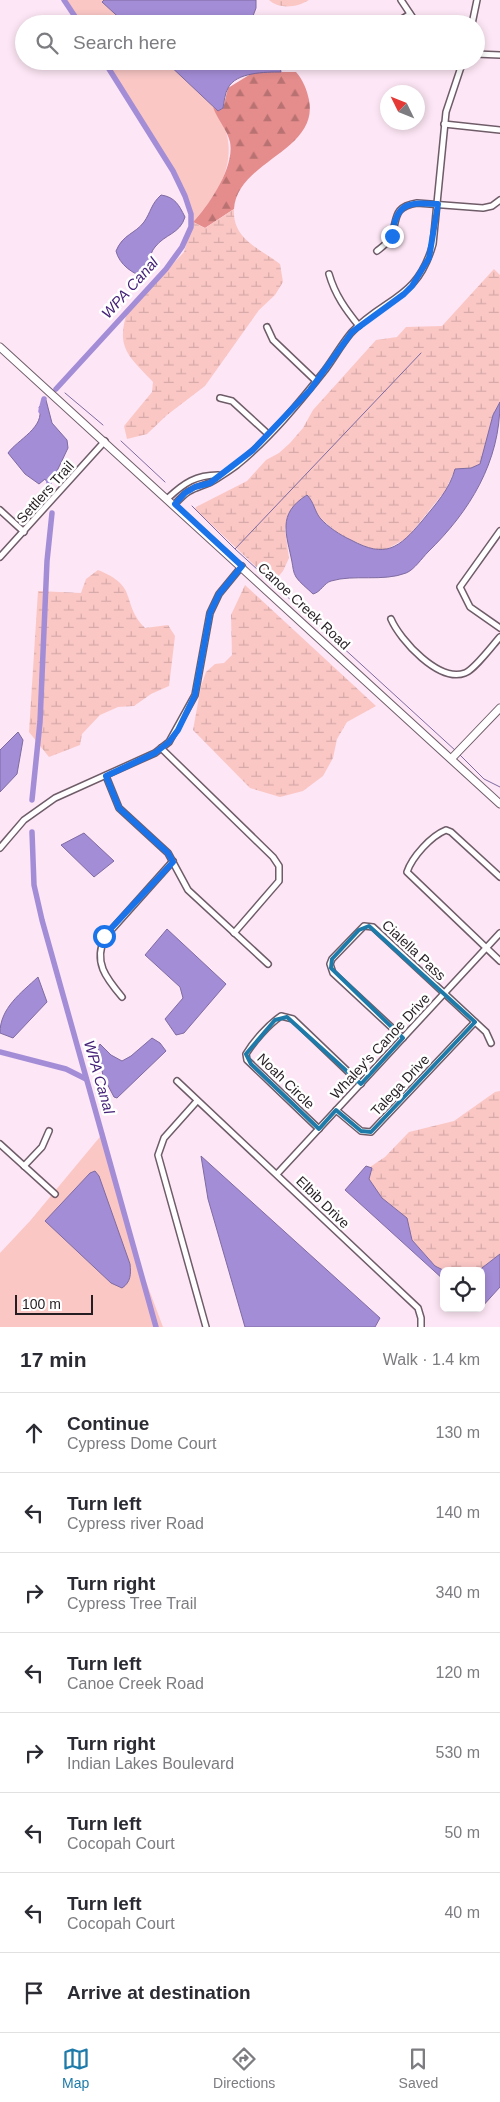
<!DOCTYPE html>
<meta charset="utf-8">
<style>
:root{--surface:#fff;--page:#f7f7f7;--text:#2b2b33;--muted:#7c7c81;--line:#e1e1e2;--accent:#1e7ba9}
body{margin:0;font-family:Helvetica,sans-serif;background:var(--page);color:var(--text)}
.controls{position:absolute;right:15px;bottom:15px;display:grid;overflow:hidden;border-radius:8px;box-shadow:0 2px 8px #0003}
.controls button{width:45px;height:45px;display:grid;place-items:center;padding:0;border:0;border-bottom:1px solid var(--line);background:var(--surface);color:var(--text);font:25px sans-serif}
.compass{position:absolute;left:380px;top:85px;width:45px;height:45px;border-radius:50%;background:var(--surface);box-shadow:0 2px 8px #0003;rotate:313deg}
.scale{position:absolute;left:15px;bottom:12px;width:78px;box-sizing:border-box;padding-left:5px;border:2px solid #241d22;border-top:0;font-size:14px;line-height:18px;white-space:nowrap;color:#241d22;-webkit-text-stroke:4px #fff;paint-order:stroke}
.stop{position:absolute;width:15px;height:15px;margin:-11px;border:4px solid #1a73e8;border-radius:50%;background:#fff}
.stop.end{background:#1a73e8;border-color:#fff;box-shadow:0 1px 5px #0008}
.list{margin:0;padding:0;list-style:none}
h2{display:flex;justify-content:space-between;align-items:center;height:65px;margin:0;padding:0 20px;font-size:21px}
h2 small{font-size:16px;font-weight:400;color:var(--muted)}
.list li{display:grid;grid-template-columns:32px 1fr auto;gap:15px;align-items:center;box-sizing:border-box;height:80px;padding:0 20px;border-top:1px solid var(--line)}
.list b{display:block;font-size:19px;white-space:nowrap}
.list p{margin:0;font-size:16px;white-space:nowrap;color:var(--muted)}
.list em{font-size:16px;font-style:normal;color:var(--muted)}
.icon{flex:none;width:28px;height:28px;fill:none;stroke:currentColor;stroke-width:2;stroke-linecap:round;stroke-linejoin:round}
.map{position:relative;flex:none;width:500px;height:1327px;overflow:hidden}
.search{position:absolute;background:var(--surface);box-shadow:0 2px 8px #0003;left:15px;right:15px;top:15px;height:55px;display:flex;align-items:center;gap:12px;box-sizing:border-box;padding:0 18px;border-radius:28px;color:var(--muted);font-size:19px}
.sheet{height:705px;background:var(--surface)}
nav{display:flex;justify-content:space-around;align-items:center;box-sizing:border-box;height:70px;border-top:1px solid var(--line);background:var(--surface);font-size:14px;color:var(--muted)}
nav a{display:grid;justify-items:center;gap:2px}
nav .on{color:var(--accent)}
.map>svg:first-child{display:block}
.green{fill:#fac7c5}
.forest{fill:url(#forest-firs)}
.wetland{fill:url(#wetland-marsh)}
.water{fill:#a48dd7;stroke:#7e6ba1}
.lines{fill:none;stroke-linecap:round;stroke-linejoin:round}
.stream{stroke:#7e6ba1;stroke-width:1}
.canal{stroke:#a48dd7;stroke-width:5.5}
.street-casing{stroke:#6f5c69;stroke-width:8}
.secondary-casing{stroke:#6f5c69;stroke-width:9}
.street{stroke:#fff;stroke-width:5}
.secondary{stroke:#fff;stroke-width:7}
.route{stroke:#1a73e8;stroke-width:6}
.marked{fill:none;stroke:#1e7ba9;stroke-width:4;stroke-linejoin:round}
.labels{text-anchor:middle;stroke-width:5;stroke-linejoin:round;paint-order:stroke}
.street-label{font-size:14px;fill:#241d22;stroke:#fff}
.water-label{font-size:15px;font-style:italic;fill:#442177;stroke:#fff}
</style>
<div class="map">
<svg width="500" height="1327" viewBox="0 0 500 1327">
<defs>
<pattern id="forest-firs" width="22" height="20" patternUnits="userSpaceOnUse" patternTransform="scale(1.25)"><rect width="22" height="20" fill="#e58c8c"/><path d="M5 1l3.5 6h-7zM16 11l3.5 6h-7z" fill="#b97272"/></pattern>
<pattern id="wetland-marsh" width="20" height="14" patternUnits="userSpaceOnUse" patternTransform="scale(1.25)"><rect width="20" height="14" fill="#fac7c5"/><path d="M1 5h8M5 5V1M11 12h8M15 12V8" fill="none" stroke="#d6aaa9"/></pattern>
</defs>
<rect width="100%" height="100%" fill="#fde6f5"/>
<g class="green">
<polygon points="64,0 104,0 102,2 126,24 80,24"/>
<path d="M 105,61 L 165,61 C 180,75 200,90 213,106 C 244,149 225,187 193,222 L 183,186 Z"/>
<polygon points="104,1132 139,1263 163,1327 0,1327 0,1253 30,1221"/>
</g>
<path class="forest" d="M 254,72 L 296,72 C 303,80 307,90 309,100 C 319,151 237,161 234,209 L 205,228 L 193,222 C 209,205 235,167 230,142 C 227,129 217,119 213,107 L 218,111 L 223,108 L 228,88 Z"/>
<g class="wetland">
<path d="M 269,0 L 309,0 C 298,7 280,10 269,0 Z"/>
<path d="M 234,209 C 232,239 259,248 280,264 L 283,282 L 275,295 L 259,310 L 205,386 L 167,415 L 147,434 L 127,439 L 124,426 L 152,392 L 153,382 C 131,358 115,349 127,313 L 184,252 L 193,222 L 205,228 Z"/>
<polygon points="494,269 500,275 500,402 493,415 480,464 471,468 455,470 445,491 407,538 385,550 373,551 339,534 320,518 306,495 289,513 285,529 289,558 283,571 273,583 195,509 196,507 247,481 266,460 279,453 290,443 303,428 313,410 376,340 397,337 406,327 442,326"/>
<path d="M 98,570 C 140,587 120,602 145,628 L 168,625 L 175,636 L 169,686 L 151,694 L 134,706 L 118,707 L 100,715 L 82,734 L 80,745 L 49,757 L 29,732 L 38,591 L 81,593 L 86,579 Z"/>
<polygon points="245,585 376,706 347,722 337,739 333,758 323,776 303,791 280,797 250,788 193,730 201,686 206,672 215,664 224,663 232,655 231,615"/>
<polygon points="500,1091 500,1254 478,1271 445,1271 435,1266 412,1240 409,1225 397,1210 382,1198 369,1179 372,1169 370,1167 385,1157 409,1132 454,1121 495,1092"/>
</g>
<g class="water">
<polygon points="104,0 256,0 256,8 250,24 126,24 102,2"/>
<path d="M 165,61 L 279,61 L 281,72 C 266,72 236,72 228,88 C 225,93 224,102 223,108 L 218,111 Z"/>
<path d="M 161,195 C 175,197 179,205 185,217 C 180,234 165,234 155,247 C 148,255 150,267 146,277 C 133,275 119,264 116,251 C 123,234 135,234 144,222 C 151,212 151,204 161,195 Z"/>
<path d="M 46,400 L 52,423 L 67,440 L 68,448 L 57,471 L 47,482 L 45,479 L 39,484 L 25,474 L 8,453 C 17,440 46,427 39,407 Z"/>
<path d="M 500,402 C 500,462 470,511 428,552 C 422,558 414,570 406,573 C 383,582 354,574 331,581 C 324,583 321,592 313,594 C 307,588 300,583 296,577 C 293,572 293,567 292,562 C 287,535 276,514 307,495 C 314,502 314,510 320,518 C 328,527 340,535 351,540 C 386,559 399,548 422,521 C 435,505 450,489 455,469 L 471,468 L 480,464 L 493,415 Z"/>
<polygon points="18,732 23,740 17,774 0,792 0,750"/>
<polygon points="84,833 114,861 94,877 61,845"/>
<polygon points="167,929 226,984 184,1033 176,1035 165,1019 183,998 180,987 145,955"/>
<path d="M 38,977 L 47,1002 L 13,1038 L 0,1033 C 0,1008 21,993 38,977 Z"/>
<polygon points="152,1038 160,1043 166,1051 117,1098 114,1097 103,1076 98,1048 100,1044 111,1055 122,1061 131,1056"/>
<polygon points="201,1156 380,1318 375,1327 245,1327 208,1199"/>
<polygon points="366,1166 372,1168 369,1179 382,1198 407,1218 412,1240 435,1266 445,1271 444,1280 345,1190"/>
<path d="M 95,1171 L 99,1176 L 130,1264 C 131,1274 131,1282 122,1288 L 111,1283 L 45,1221 L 90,1173 Z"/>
<polygon points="500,1254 500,1287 481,1308 481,1271 478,1271"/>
</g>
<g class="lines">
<g class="stream">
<polyline points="65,393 103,425"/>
<polyline points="121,441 165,482"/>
<polyline points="192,506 235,549 421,353"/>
<polyline points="235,549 456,751"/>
<polyline points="459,754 484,779 500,787"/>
</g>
<g class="canal">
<polyline points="64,0 80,24"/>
<polyline points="56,389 166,269 182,247 191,227 191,214 185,196 173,171 104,61"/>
<polyline points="41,411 44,399"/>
<polyline points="48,473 50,493"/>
<polyline points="32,800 40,722 47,561 52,513"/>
<polyline points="32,832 34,885 42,920 156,1327"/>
<polyline points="0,1052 66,1069 86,1079"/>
</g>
<defs>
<g id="street">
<polyline points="401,0 417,24"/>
<polyline points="394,24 410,14"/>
<polyline points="472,24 477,0"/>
<polyline points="476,54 500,55"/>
<polyline points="444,124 500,130"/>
<path d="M 377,251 C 382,247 388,243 391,237 C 398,219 392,207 417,203 L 483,208 L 492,206 L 500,200"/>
<path d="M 329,274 C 335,295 346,310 359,326"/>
<polyline points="267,327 273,340 316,381"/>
<polyline points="220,398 232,401 268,434"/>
<path d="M 168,498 C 184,483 196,475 218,475"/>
<path d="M 175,504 C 189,489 191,490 209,483 C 213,482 233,468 237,465 C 270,438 299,403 325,370 C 334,358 341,345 351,333 C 384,297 417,301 433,244 L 446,112 L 463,61"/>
<polyline points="0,510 24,532"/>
<polyline points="500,531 460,587 470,607 500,628"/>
<polyline points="0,557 105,441"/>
<path d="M 391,619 C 400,640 439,683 465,673 C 474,670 492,646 500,637"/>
<polyline points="161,748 273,857 279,866 279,881 234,933"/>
<polyline points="106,776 119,808 168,853 188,890 268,964"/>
<polyline points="0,848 24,820 55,798 155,753 169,742 195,695 210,613 219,594 242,566"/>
<path d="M 500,877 L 451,832 L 446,830 C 431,836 412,857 407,872 L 500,961"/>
<path d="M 122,997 C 106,978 93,962 105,937 L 173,861"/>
<polyline points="403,1038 333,973 330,964 332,959 364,926 373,927 486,1032 491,1043"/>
<polyline points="177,1081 418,1308 421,1318 421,1327"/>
<polyline points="197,1101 164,1138 158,1155 206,1327"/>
<polyline points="336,1110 361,1131 371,1132 475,1022"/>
<path d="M 319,1129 L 247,1060 L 246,1054 C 254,1041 268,1025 281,1016 L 293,1019 L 361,1084"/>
<polyline points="0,1144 55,1194"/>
<polyline points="24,1166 42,1147 49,1131"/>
<polyline points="277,1174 500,933"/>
</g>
<g id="secondary">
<polyline points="0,347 500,804"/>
<polyline points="452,758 500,708"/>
</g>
</defs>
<use href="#street" class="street-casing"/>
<use href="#secondary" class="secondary-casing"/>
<use href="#street" class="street"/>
<use href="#secondary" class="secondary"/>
</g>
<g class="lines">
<path class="route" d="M 104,936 L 173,862 L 168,853 L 119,808 L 106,776 L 155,753 L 169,742 L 178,730 L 195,695 L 210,613 L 219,594 L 242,566 L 175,504 L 185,493 L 195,487 L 210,483 L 253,450 L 310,390 L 352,332 L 404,294 L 412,286 L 429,258 L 438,204 C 407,202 396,203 392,236"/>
</g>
<path class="marked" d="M 369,926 L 475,1022 L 371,1132 L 361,1131 L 336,1110 L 319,1129 L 251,1064 L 246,1054 L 275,1020 L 287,1017 L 361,1084 L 403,1038 L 331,968 L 332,959 L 359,930 Z"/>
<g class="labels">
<g class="street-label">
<text transform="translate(45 492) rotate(-48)" y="5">Settlers Trail</text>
<text transform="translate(304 606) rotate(43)" y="5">Canoe Creek Road</text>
<text transform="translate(414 950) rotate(43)" y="5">Cialella Pass</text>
<text transform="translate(380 1046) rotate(-47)" y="5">Whaley's Canoe Drive</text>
<text transform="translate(286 1081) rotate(44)" y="5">Noah Circle</text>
<text transform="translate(400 1085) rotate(-47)" y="5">Talega Drive</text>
<text transform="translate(323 1202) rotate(44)" y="5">Elbib Drive</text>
</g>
<g class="water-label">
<text transform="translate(130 288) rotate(-48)" y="5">WPA Canal</text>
<text transform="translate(99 1077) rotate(74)" y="5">WPA Canal</text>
</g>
</g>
</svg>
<div class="controls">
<button><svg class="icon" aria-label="locate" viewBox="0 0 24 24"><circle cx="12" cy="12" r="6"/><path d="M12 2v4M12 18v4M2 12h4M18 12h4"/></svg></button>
</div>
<svg class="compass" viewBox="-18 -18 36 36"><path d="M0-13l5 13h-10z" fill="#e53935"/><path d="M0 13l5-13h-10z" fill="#7c7c81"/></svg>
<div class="scale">100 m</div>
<div class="stop" style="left:104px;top:936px"></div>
<div class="stop end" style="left:392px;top:236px"></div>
<div class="search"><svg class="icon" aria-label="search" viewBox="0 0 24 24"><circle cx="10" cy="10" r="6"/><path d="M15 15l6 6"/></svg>Search here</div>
</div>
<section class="sheet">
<h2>17 min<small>Walk · 1.4 km</small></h2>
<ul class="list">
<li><svg class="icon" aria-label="ahead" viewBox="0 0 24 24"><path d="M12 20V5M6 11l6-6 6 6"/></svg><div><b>Continue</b><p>Cypress Dome Court</p></div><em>130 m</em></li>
<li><svg class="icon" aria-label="left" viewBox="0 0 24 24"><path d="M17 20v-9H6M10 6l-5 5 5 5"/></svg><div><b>Turn left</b><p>Cypress river Road</p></div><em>140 m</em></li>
<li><svg class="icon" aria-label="right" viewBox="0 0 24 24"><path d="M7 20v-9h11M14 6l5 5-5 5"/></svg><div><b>Turn right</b><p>Cypress Tree Trail</p></div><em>340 m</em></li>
<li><svg class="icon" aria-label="left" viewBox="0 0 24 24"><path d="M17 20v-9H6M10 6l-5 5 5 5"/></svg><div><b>Turn left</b><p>Canoe Creek Road</p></div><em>120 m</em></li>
<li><svg class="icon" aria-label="right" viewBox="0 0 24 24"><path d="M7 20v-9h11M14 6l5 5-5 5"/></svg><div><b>Turn right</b><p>Indian Lakes Boulevard</p></div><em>530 m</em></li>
<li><svg class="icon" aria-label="left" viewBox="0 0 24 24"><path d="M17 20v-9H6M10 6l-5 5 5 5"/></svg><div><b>Turn left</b><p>Cocopah Court</p></div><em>50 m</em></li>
<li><svg class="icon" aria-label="left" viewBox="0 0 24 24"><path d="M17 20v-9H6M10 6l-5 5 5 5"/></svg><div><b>Turn left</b><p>Cocopah Court</p></div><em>40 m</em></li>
<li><svg class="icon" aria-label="arrive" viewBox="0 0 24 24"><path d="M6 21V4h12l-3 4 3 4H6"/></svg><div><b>Arrive at destination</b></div></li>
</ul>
</section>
<nav>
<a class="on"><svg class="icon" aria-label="map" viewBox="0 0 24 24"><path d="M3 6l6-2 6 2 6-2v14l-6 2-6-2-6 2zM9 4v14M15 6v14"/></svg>Map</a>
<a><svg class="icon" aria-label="directions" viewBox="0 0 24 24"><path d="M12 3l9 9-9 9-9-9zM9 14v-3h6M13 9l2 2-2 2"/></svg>Directions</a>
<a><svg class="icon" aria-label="saved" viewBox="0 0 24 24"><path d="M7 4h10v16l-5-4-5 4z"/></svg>Saved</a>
</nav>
